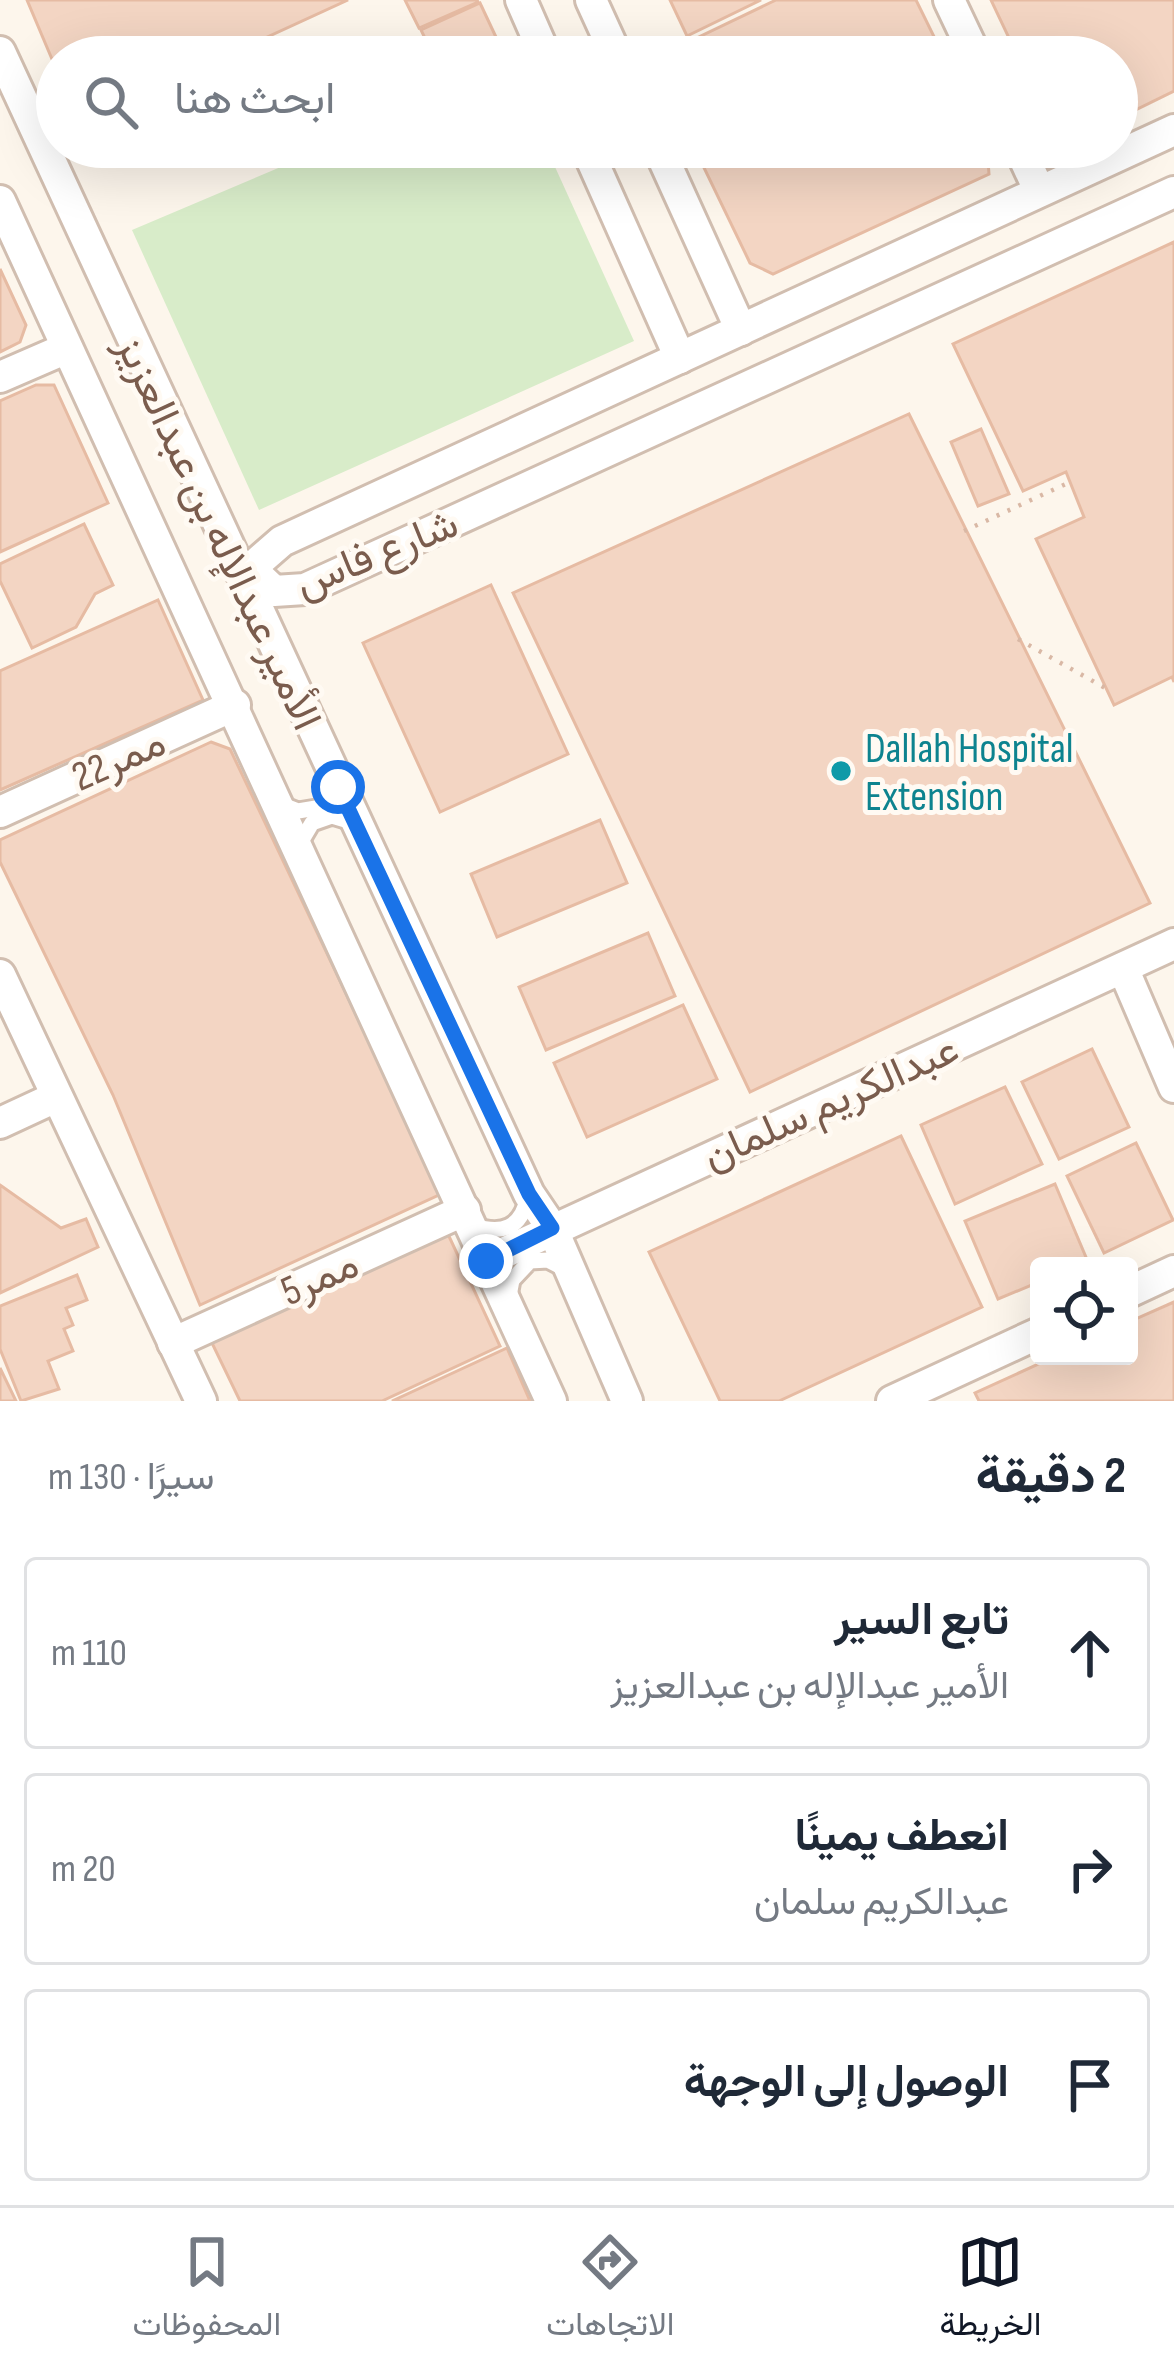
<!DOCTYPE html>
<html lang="ar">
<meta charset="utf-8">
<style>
:root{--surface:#fff;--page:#f6f6f7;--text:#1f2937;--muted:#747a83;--line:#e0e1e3;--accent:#111827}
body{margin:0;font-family:"Sofia Sans Condensed",Vazirmatn,sans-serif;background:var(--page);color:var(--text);direction:rtl}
.controls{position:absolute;right:36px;bottom:36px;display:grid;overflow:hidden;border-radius:12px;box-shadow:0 12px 48px #0002}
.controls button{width:108px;height:108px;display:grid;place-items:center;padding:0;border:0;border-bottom:3px solid var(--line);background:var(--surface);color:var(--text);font:60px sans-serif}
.stop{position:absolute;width:36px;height:36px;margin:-27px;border:9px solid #1a73e8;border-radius:50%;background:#fff}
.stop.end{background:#1a73e8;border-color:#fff;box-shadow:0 3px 12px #0008}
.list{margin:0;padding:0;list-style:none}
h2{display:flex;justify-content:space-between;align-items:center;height:156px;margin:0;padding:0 48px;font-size:51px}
h2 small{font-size:39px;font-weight:400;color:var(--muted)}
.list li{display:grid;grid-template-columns:78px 1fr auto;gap:36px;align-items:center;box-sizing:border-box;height:192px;margin:0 24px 24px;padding:0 24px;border:3px solid var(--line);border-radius:12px}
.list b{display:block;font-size:45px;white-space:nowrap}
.list p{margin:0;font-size:39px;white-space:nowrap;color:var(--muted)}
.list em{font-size:39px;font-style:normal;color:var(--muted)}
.icon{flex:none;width:66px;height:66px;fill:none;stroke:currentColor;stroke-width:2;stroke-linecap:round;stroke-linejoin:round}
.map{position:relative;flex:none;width:1174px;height:1401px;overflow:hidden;direction:ltr}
.search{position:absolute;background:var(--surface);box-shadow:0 12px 48px #0002;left:36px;right:36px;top:36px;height:132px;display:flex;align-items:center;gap:30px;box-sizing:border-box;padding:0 42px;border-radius:66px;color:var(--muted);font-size:45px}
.sheet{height:804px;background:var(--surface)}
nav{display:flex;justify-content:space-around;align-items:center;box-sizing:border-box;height:168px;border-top:3px solid var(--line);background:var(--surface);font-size:33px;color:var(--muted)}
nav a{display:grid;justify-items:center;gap:6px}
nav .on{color:var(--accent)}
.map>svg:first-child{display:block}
.green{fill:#d8ecc9}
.building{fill:#f3d5c3;stroke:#e6bba3;stroke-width:3}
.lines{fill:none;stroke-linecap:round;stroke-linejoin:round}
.service-casing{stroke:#d1beb0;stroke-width:21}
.minor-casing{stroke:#d1beb0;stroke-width:36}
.path{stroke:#d9b8a5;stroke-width:4.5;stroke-dasharray:3 9;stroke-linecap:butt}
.service{stroke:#fff;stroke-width:15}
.minor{stroke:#fff;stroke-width:30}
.route{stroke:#1a73e8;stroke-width:15}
.culture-dot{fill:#0f9aa8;stroke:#fffaf3;stroke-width:4.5}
.labels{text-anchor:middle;stroke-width:10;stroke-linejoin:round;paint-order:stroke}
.street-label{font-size:42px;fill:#7a5c4d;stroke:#fffaf3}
.culture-label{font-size:42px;fill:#0d838f;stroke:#fffaf3;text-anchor:start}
</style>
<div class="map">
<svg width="1174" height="1401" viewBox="0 0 1174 1401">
<rect width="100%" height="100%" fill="#fdf6ec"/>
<polygon class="green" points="328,147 546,147 634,341 259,510 132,230"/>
<g class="building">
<polygon points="27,0 348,0 224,57 57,57 57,71"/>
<polygon points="405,0 477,0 478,2 419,28"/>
<polygon points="670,0 761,0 687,36"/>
<polygon points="776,0 916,0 944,57 657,57"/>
<polygon points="991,0 1174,0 1174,91 1117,119 1117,57 1018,57"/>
<polygon points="480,3 503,52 434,57 421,30"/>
<polygon points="694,147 987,147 989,174 773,274 750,263"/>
<polygon points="1174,242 1174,682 1172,677 1114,705 1036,539 1084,517 1066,472 1023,491 953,344"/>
<polygon points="0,269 26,325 20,342 0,352"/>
<polygon points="36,385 54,385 108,503 0,552 0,401"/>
<polygon points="909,414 1150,903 750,1092 513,593"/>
<polygon points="981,429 1009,494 978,506 951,442"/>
<polygon points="84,524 113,585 95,594 76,627 32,648 0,581 0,564"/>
<polygon points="491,585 568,754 440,812 363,643"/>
<polygon points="158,600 203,700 0,790 0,671"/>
<polygon points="211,742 230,749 441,1194 200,1305 113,1095 0,862 0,840"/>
<polygon points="600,820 627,883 497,937 471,874"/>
<polygon points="648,933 675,996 546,1050 519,987"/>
<polygon points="683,1005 717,1079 587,1137 554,1063"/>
<polygon points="1092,1049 1129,1127 1059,1159 1022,1082"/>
<polygon points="1005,1087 1042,1164 955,1204 921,1125"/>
<polygon points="901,1136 982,1307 779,1401 720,1401 649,1252"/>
<polygon points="1136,1143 1173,1220 1104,1253 1067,1176"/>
<polygon points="1055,1184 1088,1262 1039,1266 1039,1282 998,1299 965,1221"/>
<polygon points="0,1185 61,1228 86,1219 98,1247 0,1293"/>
<polygon points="447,1232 500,1346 382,1401 240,1401 211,1341"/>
<polygon points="77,1275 87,1300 66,1308 73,1325 64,1329 73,1351 48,1361 59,1389 21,1401 0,1349 0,1306"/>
<polygon points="1174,1302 1174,1401 979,1401 975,1393 1056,1356 1129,1356 1129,1322"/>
<polygon points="507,1348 530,1401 392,1401"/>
<polygon points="0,1368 16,1401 0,1401"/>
</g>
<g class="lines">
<defs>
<g id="service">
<polyline points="280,804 298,811 322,807 338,787"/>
<polyline points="299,845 312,823 332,816 352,822"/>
<path d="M 474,1226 C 503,1235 521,1228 528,1197"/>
<polyline points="509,1296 512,1280 530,1261 548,1260 569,1271"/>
</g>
<g id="minor">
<polyline points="521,0 546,57"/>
<polyline points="591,0 617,57"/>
<polyline points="949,0 976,57"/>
<polyline points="0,52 529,1194 552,1228 627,1401"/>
<polyline points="1174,130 282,541 259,561 256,574 274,591 305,589 1174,192"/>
<polyline points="586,147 680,358"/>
<polyline points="658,147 741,330"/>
<polyline points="1019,147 1039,190"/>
<polyline points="0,201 551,1401"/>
<polyline points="0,377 67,348"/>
<polyline points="0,812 235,705"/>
<polyline points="1123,968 1174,1087"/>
<polyline points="0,975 201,1401"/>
<polyline points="0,1123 56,1097"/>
<polyline points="486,1261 1174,944"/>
<polyline points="1129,1292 1174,1271"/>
<polyline points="173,1343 465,1210"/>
<polyline points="892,1401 1039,1333"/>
</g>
</defs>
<use href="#service" class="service-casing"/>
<use href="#minor" class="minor-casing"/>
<g class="path">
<polyline points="964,531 1070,482"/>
<polyline points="1018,639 1107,689"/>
</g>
<use href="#service" class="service"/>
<use href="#minor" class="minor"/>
</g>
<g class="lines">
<polyline class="route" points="338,787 529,1194 552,1228 486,1261"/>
</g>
<circle class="culture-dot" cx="841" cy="771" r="12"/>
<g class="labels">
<g class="street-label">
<text transform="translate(220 532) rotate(65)" y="15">الأمير عبدالإله بن عبدالعزيز</text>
<text transform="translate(376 552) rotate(-22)" y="15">شارع فاس</text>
<text transform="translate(118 758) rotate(-24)" y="15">ممر22</text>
<text transform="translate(830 1101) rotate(-24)" y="15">عبدالكريم سلمان</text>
<text transform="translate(319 1276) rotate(-24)" y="15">ممر5</text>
</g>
<g class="culture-label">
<text x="865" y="762">Dallah Hospital<tspan x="865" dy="48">Extension</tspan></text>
</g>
</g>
</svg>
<div class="controls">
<button><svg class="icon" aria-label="locate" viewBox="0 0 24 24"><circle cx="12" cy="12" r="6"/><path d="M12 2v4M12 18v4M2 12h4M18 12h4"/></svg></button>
</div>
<div class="stop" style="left:338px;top:787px"></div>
<div class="stop end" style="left:486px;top:1261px"></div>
<div class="search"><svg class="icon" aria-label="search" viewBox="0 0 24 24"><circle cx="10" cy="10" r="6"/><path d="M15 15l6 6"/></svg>ابحث هنا</div>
</div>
<section class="sheet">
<h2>2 دقيقة<small>سيرًا · 130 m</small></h2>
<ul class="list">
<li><svg class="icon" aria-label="ahead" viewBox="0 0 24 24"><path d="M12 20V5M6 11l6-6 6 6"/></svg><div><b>تابع السير</b><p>الأمير عبدالإله بن عبدالعزيز</p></div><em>110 m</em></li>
<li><svg class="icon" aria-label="right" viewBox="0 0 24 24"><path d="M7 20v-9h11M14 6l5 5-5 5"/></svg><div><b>انعطف يمينًا</b><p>عبدالكريم سلمان</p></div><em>20 m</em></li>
<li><svg class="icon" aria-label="arrive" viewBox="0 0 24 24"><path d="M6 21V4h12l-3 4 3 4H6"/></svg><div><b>الوصول إلى الوجهة</b></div></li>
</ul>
</section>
<nav>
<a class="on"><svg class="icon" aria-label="map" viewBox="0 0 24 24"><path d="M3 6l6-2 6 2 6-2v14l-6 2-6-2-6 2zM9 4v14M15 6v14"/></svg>الخريطة</a>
<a><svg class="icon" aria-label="directions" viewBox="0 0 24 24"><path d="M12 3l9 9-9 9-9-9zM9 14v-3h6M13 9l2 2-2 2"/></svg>الاتجاهات</a>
<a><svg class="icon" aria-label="saved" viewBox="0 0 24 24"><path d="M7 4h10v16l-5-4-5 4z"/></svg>المحفوظات</a>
</nav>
